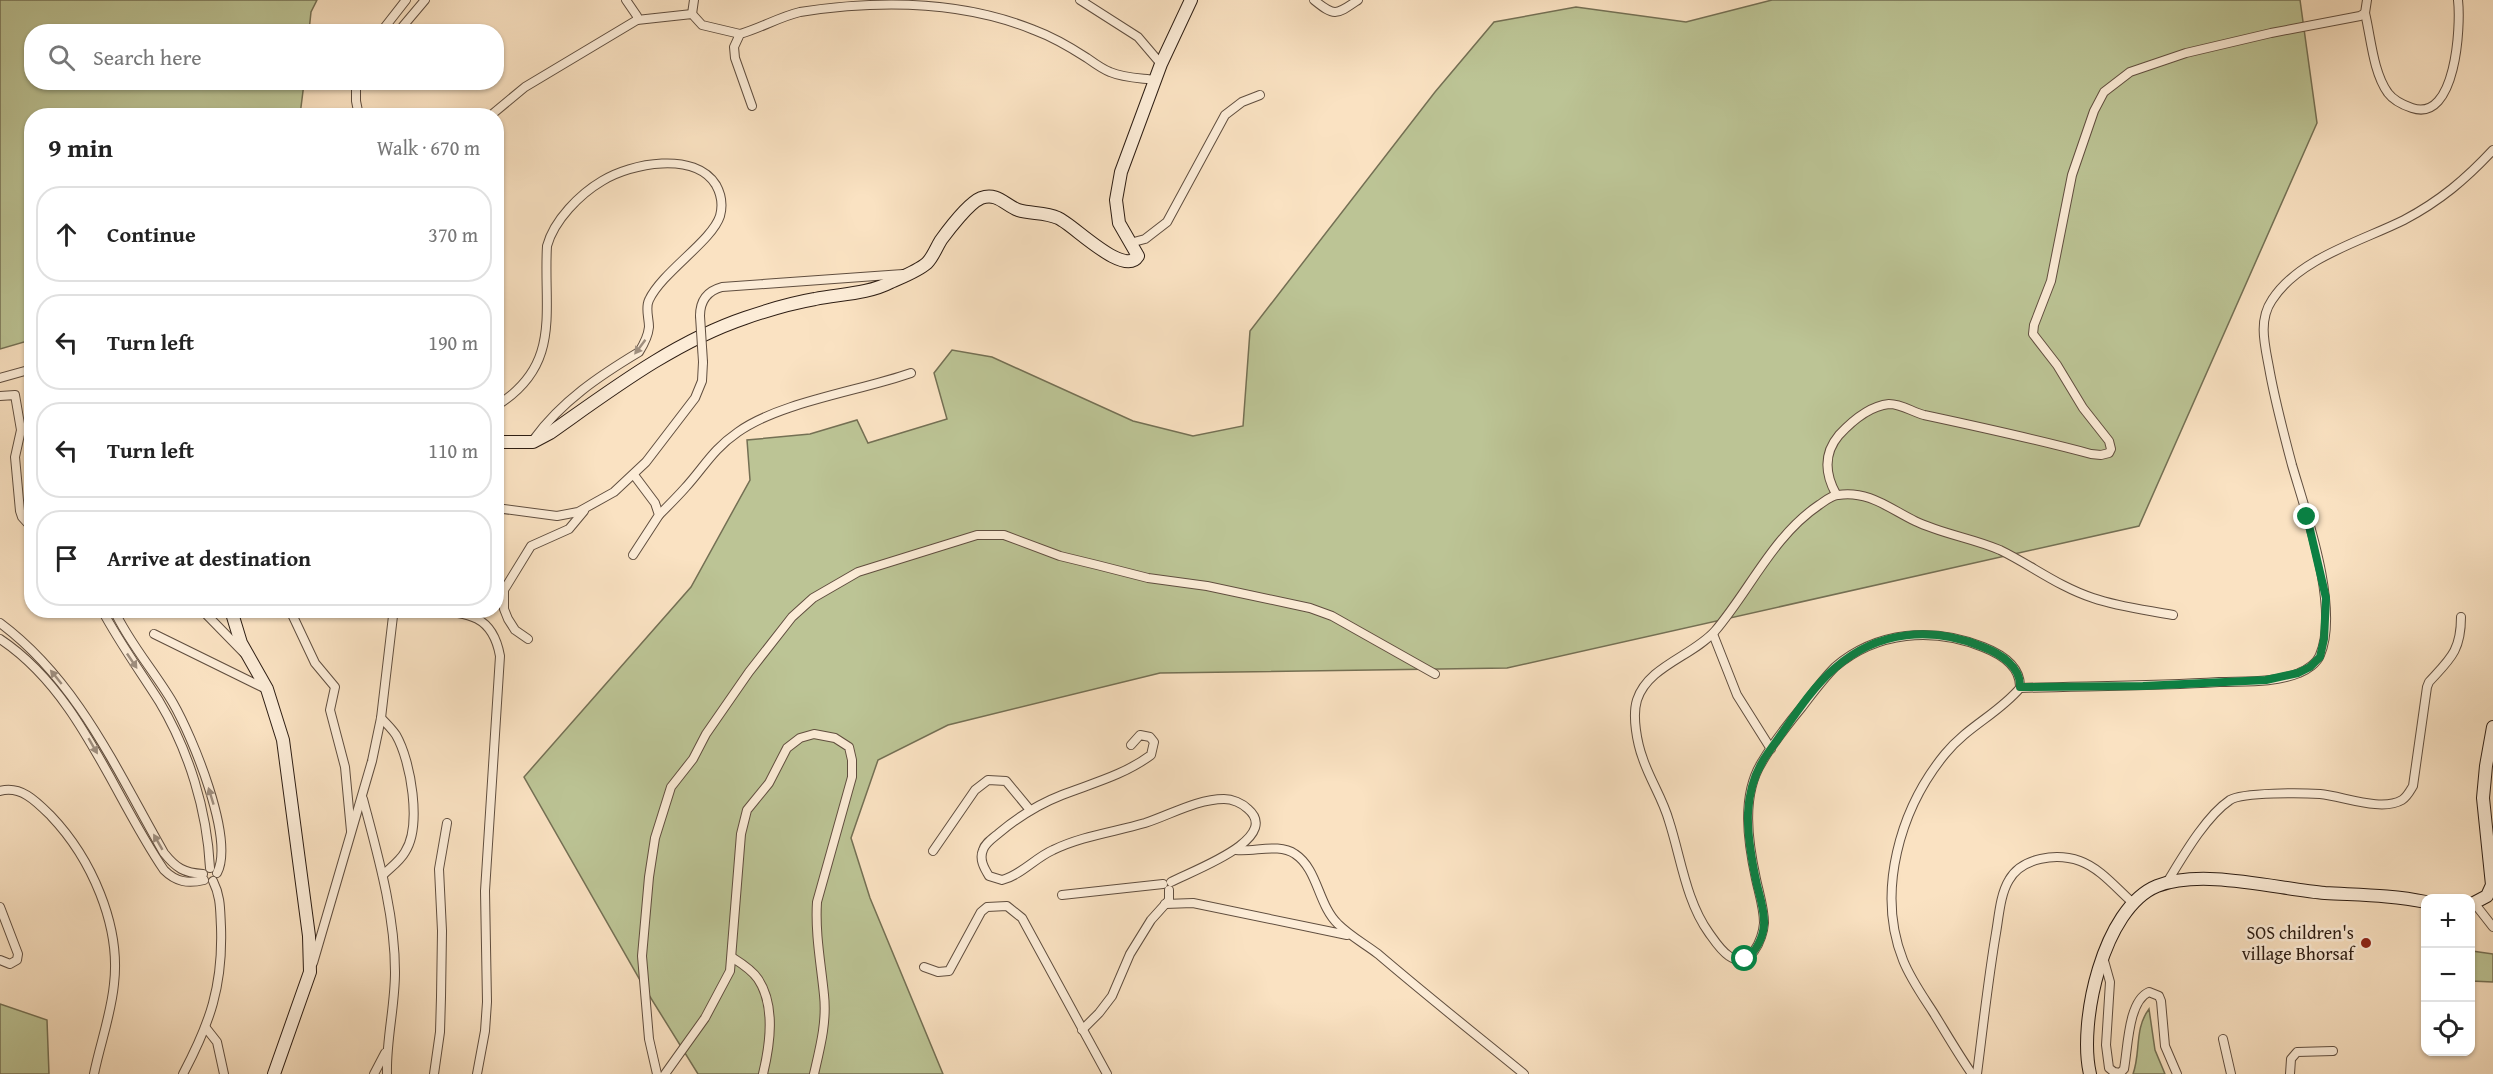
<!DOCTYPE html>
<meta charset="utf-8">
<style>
:root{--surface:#fff;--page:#f6f6f6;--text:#222;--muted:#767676;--line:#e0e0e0}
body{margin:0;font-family:"Gentium Book Plus",serif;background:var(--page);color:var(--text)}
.controls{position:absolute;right:18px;bottom:18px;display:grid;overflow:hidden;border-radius:12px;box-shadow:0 2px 4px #0004}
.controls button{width:54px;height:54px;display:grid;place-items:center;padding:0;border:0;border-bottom:2px solid var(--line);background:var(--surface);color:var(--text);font:30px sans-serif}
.stop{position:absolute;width:18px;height:18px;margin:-14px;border:4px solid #0b8043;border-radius:50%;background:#fff}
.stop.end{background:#0b8043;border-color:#fff;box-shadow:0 2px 6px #0008}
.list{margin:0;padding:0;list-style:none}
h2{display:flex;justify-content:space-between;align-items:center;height:78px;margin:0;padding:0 24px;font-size:26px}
h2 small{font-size:20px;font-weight:400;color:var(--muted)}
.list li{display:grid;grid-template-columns:39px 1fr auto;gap:18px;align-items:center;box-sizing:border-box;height:96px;margin:0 12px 12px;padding:0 12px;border:2px solid var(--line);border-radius:24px}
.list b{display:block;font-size:22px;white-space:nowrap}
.list em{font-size:20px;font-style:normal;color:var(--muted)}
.icon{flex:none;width:33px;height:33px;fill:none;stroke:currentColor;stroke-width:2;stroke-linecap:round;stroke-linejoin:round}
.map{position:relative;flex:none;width:2493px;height:1074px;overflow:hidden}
.search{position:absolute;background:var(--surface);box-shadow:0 2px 4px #0004;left:24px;top:24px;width:480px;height:66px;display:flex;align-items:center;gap:15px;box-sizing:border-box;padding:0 21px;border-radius:24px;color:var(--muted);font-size:22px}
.panel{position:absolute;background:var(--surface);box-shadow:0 2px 4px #0004;left:24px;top:108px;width:480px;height:510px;border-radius:24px}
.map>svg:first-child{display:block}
.green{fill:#bcc495;stroke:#747054;stroke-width:1.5}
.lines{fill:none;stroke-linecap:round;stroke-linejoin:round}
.minor-casing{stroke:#604e3f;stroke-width:10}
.secondary-casing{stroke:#2d1d13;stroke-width:14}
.minor{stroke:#fcecd7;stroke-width:8}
.secondary{stroke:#fcecd7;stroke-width:12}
.minor-bridge-casing{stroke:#604e3f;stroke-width:10;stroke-linecap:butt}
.minor-bridge{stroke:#fcecd7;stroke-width:8}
.oneway{fill:#9f8f7f}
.route{stroke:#0b8043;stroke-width:8}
.poi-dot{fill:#8f2418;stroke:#fcecd7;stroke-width:2}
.labels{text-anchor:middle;stroke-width:5;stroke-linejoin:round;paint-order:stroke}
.poi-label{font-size:18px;fill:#2d1d13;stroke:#fcecd7;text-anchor:end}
</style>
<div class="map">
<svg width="2493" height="1074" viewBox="0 0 2493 1074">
<rect width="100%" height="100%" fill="#fae2c2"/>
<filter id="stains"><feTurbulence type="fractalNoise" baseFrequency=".00333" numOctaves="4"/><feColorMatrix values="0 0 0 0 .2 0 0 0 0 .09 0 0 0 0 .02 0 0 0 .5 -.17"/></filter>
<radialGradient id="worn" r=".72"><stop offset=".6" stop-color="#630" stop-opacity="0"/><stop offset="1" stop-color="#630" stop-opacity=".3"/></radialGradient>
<g class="green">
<polygon points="0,0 317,0 311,12 309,31 32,32 32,82 304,83 300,115 32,116 31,340 0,349"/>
<polygon points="1772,0 2300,0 2317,123 2139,526 1507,668 1160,673 948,725 878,760 851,838 870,898 943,1074 698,1074 644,987 524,777 691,587 750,480 747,440 810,434 857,420 868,443 947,419 934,373 952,350 992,357 1133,421 1193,436 1243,426 1250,331 1435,92 1494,22 1576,7 1686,22"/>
<polygon points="2472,951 2493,954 2493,982 2471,981"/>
<polygon points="0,1004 47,1020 49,1074 0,1074"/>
<path d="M 2149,1009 L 2155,1050 L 2165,1074 L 2133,1074 C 2141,1052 2134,1029 2149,1009 Z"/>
</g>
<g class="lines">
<defs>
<g id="minor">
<polyline points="626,0 637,16 637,20 692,14 702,25 740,34"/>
<polyline points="1080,0 1138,37 1161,64"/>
<path d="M 1314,0 C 1335,17 1336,15 1358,0"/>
<path d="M 2365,13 C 2371,38 2373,72 2388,93 C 2394,101 2403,105 2412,108 C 2456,123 2461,26 2458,0"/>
<polyline points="692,14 694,0"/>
<polyline points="381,32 406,0"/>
<polyline points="398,32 425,0"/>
<polyline points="356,82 356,101 359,116"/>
<path d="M 752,106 L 735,58 L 734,47 L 740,34 C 761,28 779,17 800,12 C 878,0 960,0 1034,30 C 1053,37 1070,47 1087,58 C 1094,63 1102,69 1110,72 C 1124,78 1140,78 1155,80"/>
<polyline points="490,116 525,87 637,20"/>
<polyline points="1130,243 1145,239 1167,222 1225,115 1242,102 1260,95"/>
<polyline points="496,260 498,286 496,305"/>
<path d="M 700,316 C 700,301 707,291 722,287 L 903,274"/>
<polyline points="0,378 32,369"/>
<polyline points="0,396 15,395 21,430 15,457 20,511 22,517 32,528"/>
<path d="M 496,406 C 563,365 543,310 547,246 C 554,220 580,194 602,181 C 631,163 695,151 716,185 C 721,194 723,205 720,216 C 712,241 662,272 649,300 C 645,308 649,318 649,327 C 648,337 644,344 639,352 C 599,376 562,401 534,439"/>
<path d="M 1836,494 C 1825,474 1823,454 1839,435 C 1852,421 1869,406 1889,404 C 1902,404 1912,412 1924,415 C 1980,427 2036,439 2091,454 L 2101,455 L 2109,453 L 2111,449 L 2109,441 L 2083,408 L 2057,365 L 2033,334 L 2034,325 L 2051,281 L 2072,175 L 2094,111 L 2104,92 L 2130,72 L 2186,53 L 2271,33 L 2360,16 L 2365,13 L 2367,0"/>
<polyline points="496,508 557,516 578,512 614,492 646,462 695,398 702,381 703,362"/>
<path d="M 659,515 C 668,506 677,497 685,488 C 705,466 712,450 738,432 C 780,402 860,391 911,373"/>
<polyline points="633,555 659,515 655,503 634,475"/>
<path d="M 102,610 C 119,642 140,671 159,701 C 189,751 207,810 210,868"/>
<path d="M 114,610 C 129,643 155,672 173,703 C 192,736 235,839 217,873"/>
<polyline points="202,610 244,653"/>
<polyline points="290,610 315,663 335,687 330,710 345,767 351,831"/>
<path d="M 426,610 C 463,613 492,611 500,656 L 485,891 L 487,1002 L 485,1031 L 477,1074"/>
<path d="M 0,623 C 78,681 117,771 164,853 C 176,868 184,873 203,874"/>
<polyline points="154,634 266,689"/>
<polyline points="1713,634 1737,695 1771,749"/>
<path d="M 0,639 C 80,692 112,794 164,870 C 176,882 188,884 204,880"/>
<polyline points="528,639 515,630 508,619 504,609 504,590 531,546 569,529 584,511"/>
<path d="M 2020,688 C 2087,686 2153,686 2219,682 C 2245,681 2275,683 2299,673 C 2307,670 2317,663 2320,655 C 2340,608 2306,513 2292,465 C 2284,435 2276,405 2270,373 C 2266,349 2257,322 2272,300 C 2299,258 2362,241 2404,220 C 2440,201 2466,179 2493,150"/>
<path d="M 381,718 C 386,723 392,729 396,735 C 411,761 422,826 405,852 C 400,861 390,868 383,875"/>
<path d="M 1131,745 L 1140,735 L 1150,737 L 1154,742 L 1151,755 C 1124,775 1093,783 1062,795 C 1039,804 1018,817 999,833 C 993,838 985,843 983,850 C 979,859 984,868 989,876 L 1002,880 C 1021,875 1035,858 1053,850 C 1082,836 1114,832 1145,823 C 1170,815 1197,799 1224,799 C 1232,799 1242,803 1248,809 C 1283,839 1189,872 1171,882"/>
<path d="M 0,791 C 21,785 37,802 51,816 C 91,858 121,925 114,984 C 111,1015 100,1044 94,1074"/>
<path d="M 363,799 C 378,856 395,914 395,972 C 395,1007 386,1040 387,1074"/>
<path d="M 1236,850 C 1255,852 1279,843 1295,854 C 1318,869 1318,905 1338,924 C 1350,936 1365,944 1378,954 C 1426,995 1475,1034 1524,1074"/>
<polyline points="933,851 975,790 988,780 1006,781 1030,810"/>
<path d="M 2166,884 C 2182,858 2205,817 2230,800 C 2243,792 2303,793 2320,794 C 2343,796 2381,812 2402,800 C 2407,797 2410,791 2413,786 L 2427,687 L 2429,682 C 2450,659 2461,651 2461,617"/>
<polyline points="1062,895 1163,884"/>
<polyline points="1165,904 1193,903 1347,935"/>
<polyline points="2475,904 2493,927"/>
<polyline points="0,907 18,954 17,960 10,964 0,960"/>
<path d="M 2103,957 L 2110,982 L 2106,1045 L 2109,1068 L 2114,1072 L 2120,1073 L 2124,1069 C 2128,1048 2128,1001 2149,992 L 2159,996 L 2161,1001 L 2165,1046 L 2177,1074"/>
<path d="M 733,958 C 741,963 752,970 758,979 C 776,1006 770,1045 763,1074"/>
<polyline points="313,963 372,761 381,718 393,616 398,610"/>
<polyline points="924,967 938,972 949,971 981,912 987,907 1007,906 1022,918 1107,1074"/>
<polyline points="206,1028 217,1042 224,1074"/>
<polyline points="1082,1030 1099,1013 1112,996 1130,954 1151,920 1169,900 1169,890"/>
<polyline points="2223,1039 2231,1074"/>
<path d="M 183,1074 C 210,1023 223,986 221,927 C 220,910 221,897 213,881"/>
<polyline points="374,1074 385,1053"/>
<polyline points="434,1074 440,1032 441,997 442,931 439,869 447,823"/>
<polyline points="657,1074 649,1039 642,956 649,877 655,838 671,787 693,759 706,734 749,672 792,617 813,598 858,572 977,535 1004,535 1060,556 1097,565 1148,578 1207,586 1310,608 1332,616 1435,674"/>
<path d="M 665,1074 L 705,1018 L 730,971 L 741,834 L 747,810 L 769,783 L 787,748 L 800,738 L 814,734 L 835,738 L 849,747 L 852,760 L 852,777 L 817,902 C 815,934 821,964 824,995 C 827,1022 820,1048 814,1074"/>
<path d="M 1972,1074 C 1958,1054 1946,1033 1933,1012 C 1922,995 1910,978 1903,960 C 1876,892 1900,809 1945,754 C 1968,726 1998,714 2020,688 C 2021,666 2001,654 1983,647 C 1933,627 1877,631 1835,667 C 1823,679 1812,694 1802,707 C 1788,724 1773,743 1762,762 C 1741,795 1748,842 1756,879 C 1759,893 1764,908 1764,923 C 1763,939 1750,971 1729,956 C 1721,951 1714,940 1709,933 C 1686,901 1681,858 1669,821 C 1663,799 1650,780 1643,759 C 1637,743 1632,716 1637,700 C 1648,666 1693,656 1715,631 C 1750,590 1773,536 1819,505 C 1825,501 1832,495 1838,495 C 1868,490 1890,509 1915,521 C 1942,534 1972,538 2000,550 C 2031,565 2059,587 2093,598 C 2119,607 2147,610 2173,615"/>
<path d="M 1977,1074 C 1983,1027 1988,980 1996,933 C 1999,916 2000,895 2009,880 C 2022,857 2057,853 2080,861 C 2100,868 2117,889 2133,903"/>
<polyline points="2290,1074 2291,1059 2297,1052 2333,1051"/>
</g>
<g id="secondary">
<path d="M 496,442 L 533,442 L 550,433 C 611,390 674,342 745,318 C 768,310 792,303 815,299 C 840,294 868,294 891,282 C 902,277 918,271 927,263 C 933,257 936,248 941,240 C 949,229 969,203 981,198 C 997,192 1005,205 1018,210 C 1031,214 1045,212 1058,218 C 1073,224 1124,278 1138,256 L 1119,223 L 1116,200 L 1121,172 L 1161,64 L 1191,0"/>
<polyline points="231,610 241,643 267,689 283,740 309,936 310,972 274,1074"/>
<polyline points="2470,905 2487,896 2492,885 2483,798 2486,766 2493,727"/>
<path d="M 2090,1074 C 2078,1023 2103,908 2157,886 C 2203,868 2277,889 2325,893 C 2359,895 2392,895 2426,902"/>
</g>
</defs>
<use href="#minor" class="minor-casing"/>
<use href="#secondary" class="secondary-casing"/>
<use href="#minor" class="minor"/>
<use href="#secondary" class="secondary"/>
<defs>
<polyline id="minor-bridge" points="700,316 703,362"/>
</defs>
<use href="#minor-bridge" class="minor-bridge-casing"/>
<use href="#minor-bridge" class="minor-bridge"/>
</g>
<defs><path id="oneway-solid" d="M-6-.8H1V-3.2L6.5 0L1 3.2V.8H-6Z" transform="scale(1.5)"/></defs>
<g class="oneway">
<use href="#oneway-solid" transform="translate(640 347) rotate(127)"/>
<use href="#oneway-solid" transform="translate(132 661) rotate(56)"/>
<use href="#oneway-solid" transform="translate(56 677) rotate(-129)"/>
<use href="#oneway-solid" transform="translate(93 746) rotate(60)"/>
<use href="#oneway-solid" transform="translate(211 796) rotate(-107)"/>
<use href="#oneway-solid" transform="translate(158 842) rotate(-120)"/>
</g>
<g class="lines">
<path class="route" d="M 1745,959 C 1756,953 1763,937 1764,925 C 1765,912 1760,897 1757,885 C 1752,862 1747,836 1748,813 C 1749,791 1755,771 1768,753 C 1788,726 1809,690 1835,668 C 1878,630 1932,626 1983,647 C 2001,654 2021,667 2020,687 L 2143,686 L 2266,680 L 2298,673 L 2310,667 L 2320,657 L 2324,639 L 2326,598 L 2307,517"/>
</g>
<circle class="poi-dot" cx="2366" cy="943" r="6"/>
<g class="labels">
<g class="poi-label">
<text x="2354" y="939">SOS children's<tspan x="2354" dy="21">village Bhorsaf</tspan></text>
</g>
</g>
<rect width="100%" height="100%" filter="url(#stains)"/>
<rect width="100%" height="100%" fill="url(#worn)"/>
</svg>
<div class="controls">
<button>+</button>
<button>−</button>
<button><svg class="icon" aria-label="locate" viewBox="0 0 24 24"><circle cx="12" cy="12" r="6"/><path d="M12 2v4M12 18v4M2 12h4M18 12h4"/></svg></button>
</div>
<div class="stop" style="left:1745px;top:959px"></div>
<div class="stop end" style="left:2307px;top:517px"></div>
<div class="search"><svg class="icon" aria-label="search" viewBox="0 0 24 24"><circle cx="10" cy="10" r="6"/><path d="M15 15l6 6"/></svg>Search here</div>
<section class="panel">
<h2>9 min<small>Walk · 670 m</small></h2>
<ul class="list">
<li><svg class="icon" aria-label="ahead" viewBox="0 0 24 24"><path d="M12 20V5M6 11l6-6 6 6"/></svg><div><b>Continue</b></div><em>370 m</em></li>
<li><svg class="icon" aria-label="left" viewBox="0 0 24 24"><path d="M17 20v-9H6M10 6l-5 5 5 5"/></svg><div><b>Turn left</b></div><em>190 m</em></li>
<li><svg class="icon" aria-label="left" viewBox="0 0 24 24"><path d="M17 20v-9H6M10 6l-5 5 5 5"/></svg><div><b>Turn left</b></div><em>110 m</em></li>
<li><svg class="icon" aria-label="arrive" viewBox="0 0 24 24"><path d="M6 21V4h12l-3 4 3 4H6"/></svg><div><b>Arrive at destination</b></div></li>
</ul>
</section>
</div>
